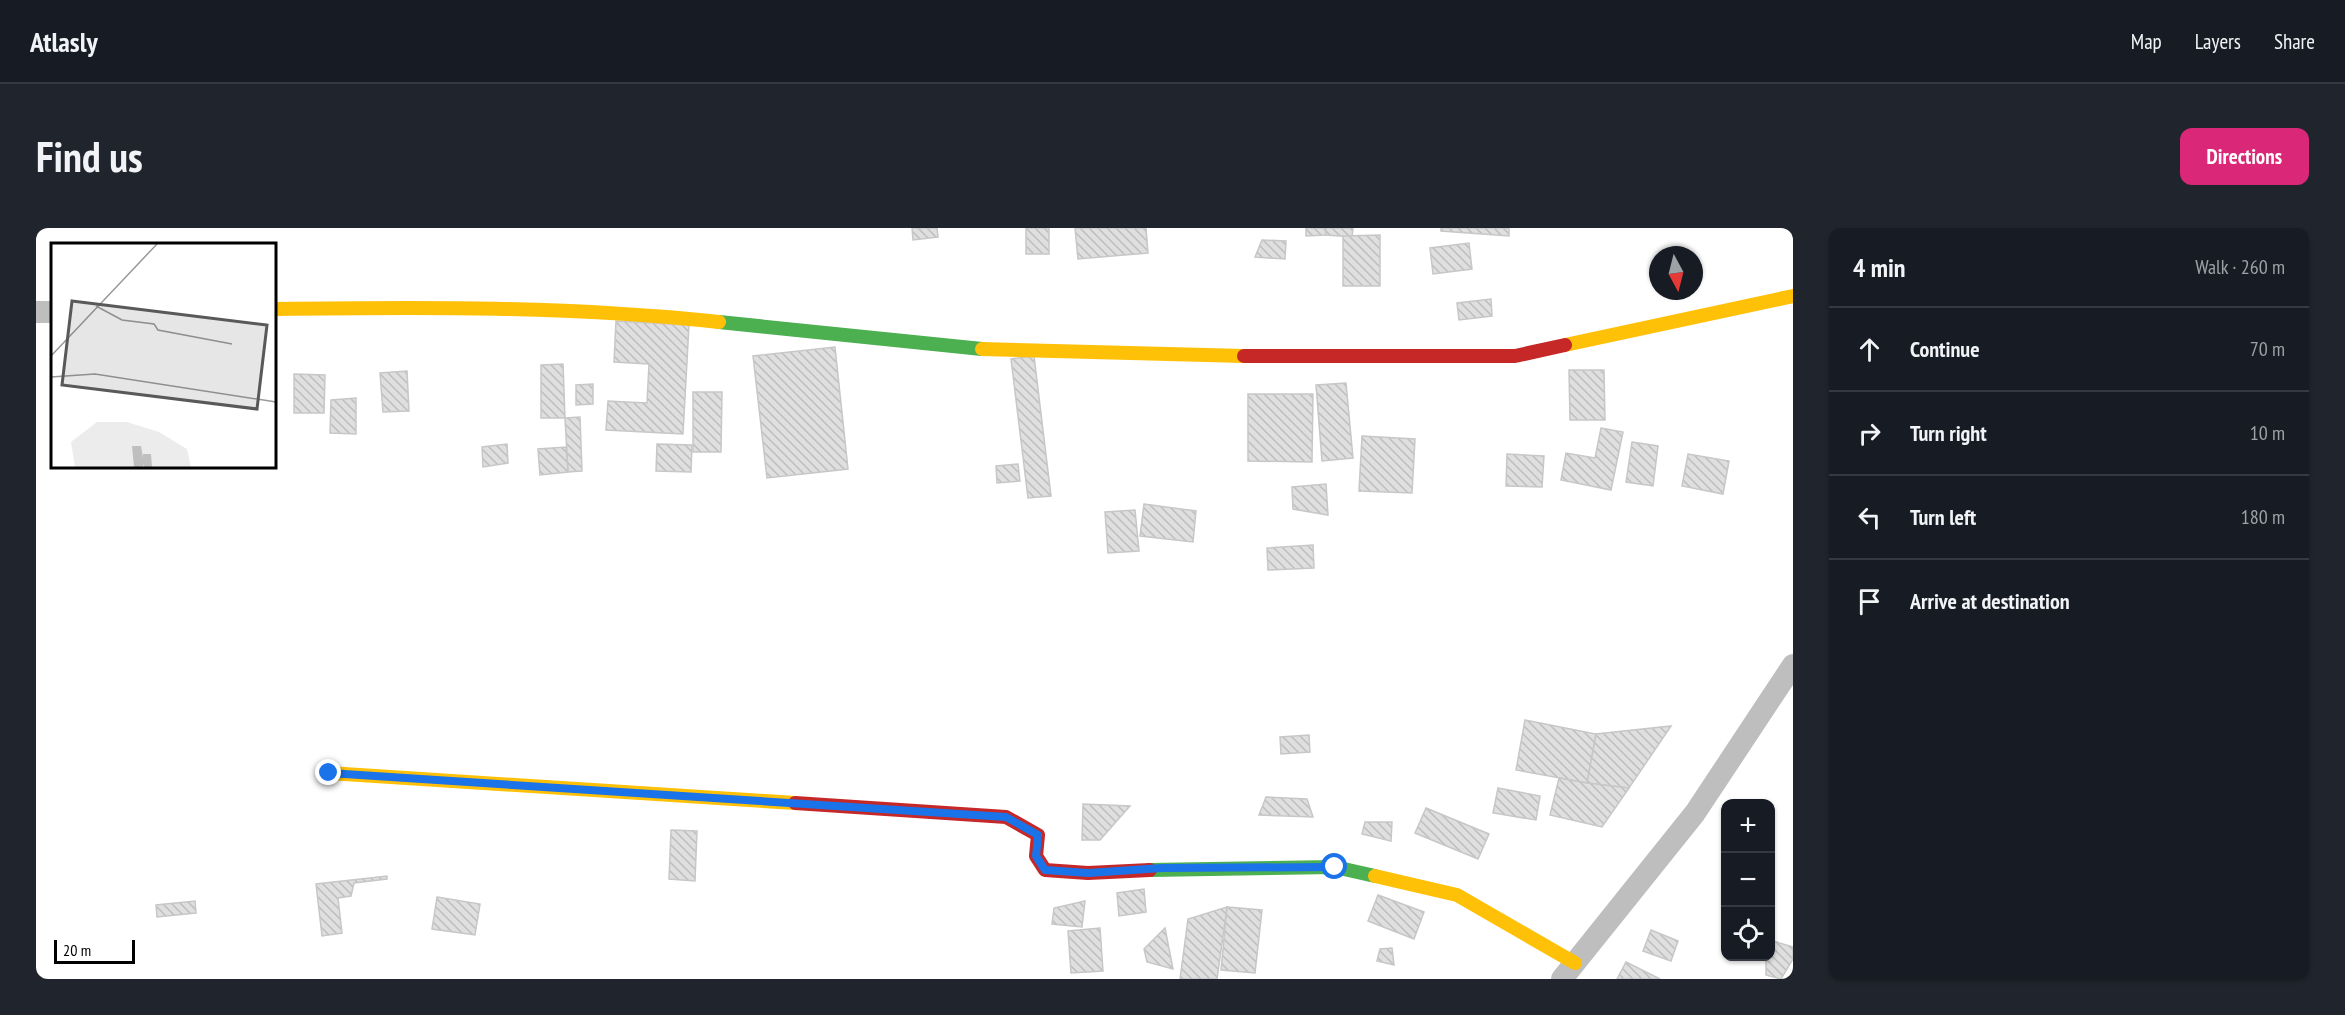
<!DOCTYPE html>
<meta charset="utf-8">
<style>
:root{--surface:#171b24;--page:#20242c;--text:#f1f3f6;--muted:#9ea1a6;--line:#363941;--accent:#db2777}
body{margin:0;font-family:"PT Sans Narrow",sans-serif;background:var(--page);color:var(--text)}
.controls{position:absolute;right:18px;bottom:18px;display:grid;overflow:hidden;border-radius:12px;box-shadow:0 2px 4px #0004}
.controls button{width:54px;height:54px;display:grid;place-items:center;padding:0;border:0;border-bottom:2px solid var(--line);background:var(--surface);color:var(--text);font:30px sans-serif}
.compass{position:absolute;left:1613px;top:18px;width:54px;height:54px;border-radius:50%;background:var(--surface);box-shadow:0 2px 4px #0004;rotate:173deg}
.scale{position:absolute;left:18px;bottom:15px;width:81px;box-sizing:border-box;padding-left:6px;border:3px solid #000;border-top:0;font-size:16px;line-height:21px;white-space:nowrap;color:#000;-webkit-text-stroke:4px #fff;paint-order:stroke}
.stop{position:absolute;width:18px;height:18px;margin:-14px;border:4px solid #1a73e8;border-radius:50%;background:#fff}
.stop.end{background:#1a73e8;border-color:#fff;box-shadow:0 2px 6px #0008}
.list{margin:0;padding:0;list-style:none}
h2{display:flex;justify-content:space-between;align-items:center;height:78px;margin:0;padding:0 24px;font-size:26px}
h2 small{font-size:20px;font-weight:400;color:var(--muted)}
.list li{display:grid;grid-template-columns:39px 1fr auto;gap:18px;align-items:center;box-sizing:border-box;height:84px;padding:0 24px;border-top:2px solid var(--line)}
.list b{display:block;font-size:22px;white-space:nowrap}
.list em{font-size:20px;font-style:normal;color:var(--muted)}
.icon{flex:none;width:33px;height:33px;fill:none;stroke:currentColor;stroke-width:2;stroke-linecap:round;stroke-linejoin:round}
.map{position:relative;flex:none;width:1757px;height:751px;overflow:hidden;border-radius:12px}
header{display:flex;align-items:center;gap:36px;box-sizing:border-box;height:84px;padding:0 30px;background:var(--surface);border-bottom:2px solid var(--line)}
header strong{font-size:28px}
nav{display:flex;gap:33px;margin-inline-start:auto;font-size:21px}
.intro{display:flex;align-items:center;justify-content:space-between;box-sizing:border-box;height:144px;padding:0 36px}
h1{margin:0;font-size:42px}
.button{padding:15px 27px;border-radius:12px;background:var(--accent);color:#fff;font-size:21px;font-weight:700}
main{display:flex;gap:36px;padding:0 36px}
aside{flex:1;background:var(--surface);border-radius:12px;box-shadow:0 2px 4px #0004}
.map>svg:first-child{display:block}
.building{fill:url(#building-back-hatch);stroke:#c7c7c7;stroke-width:1.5}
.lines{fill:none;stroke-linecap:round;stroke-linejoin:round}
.street{stroke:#bebebe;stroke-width:22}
.fast{stroke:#4caf50;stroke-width:14}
.slow{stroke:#ffc107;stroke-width:14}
.jam{stroke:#c62828;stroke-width:14}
.route{stroke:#1a73e8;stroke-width:8}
.inset-road{fill:none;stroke:#999;stroke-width:1.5}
.view{fill:#595959;fill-opacity:0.15;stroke:#595959;stroke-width:3}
.inset-edge{fill:none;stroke:#000;stroke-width:3}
</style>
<header>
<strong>Atlasly</strong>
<nav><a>Map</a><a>Layers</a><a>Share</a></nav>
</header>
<div class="intro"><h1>Find us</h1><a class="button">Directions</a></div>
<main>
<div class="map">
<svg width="1757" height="751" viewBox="0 0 1757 751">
<defs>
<pattern id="building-back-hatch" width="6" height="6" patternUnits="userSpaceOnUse" patternTransform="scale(1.5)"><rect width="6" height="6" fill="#dfdfdf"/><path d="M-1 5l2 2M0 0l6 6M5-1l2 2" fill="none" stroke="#bebebe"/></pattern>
</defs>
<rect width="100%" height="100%" fill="#fff"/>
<g class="building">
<polygon points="876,0 901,0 902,9 877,12"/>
<rect x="990" y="0" width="23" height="26"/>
<polygon points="1039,0 1110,0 1112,25 1042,31"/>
<polygon points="1270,0 1289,0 1290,7 1270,8"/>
<polygon points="1290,0 1317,0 1316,9 1290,7"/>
<polygon points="1405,0 1473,0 1473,8 1405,3"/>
<polygon points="1344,7 1344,58 1307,58 1307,8"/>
<polygon points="1226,12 1250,13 1249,31 1219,29"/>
<polygon points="1433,15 1436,41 1397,46 1394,20"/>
<polygon points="1455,71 1456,88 1423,92 1421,75"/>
<polygon points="580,93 653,97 647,206 570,202 572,173 611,175 613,136 578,134"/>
<polygon points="799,119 812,241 731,250 717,128"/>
<polygon points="998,128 1015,268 992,270 975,131"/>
<polygon points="527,136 529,190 505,190 505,137"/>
<polygon points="1533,142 1568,142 1569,192 1534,192"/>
<polygon points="371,143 373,183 347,184 344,145"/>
<polygon points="258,146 289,147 288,185 258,185"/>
<polygon points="1310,155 1317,230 1286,233 1280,157"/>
<polygon points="557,156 557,176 540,177 540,157"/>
<polygon points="657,164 686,164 685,224 657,224"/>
<polygon points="1212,166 1277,166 1276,234 1212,233"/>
<polygon points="320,170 320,206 294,205 295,172"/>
<polygon points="544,189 546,243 532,244 529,190"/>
<polygon points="1565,200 1587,204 1575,262 1525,252 1530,225 1559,230"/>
<polygon points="1326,208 1379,211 1376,265 1323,263"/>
<polygon points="1596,214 1622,218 1617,258 1590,254"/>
<polygon points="471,216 472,235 447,239 446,219"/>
<polygon points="621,216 656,217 655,244 620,243"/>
<polygon points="530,219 532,244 504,247 502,221"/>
<polygon points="1471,226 1508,228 1506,259 1470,258"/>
<polygon points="1652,226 1693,233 1687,266 1646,258"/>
<polygon points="982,236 984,253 961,255 960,238"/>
<polygon points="1290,256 1292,287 1257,281 1256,259"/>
<polygon points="1108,276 1160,283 1157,314 1104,308"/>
<polygon points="1099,282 1103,323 1072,325 1069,284"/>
<polygon points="1277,317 1278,340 1232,342 1231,320"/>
<polygon points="1489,492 1560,506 1551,555 1480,542"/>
<polygon points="1635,498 1593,560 1551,555 1560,506"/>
<polygon points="1273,507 1274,524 1245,526 1244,509"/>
<polygon points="1523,550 1551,555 1593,560 1566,599 1514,587"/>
<polygon points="1462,560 1504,568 1500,592 1457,585"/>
<polygon points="1230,569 1271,571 1277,589 1223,587"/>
<polygon points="1047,576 1094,578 1064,612 1046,612"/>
<polygon points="1390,580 1453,606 1442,631 1379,605"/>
<polygon points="1329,594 1356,594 1355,613 1326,606"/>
<polygon points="635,602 661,603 659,653 633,651"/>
<polygon points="351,648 351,651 318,655 315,668 302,670 306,705 286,708 280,656"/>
<polygon points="1108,661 1110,684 1083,688 1081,665"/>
<polygon points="1342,667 1388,684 1378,711 1332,693"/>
<polygon points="401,669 444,676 439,707 396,701"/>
<polygon points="159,673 160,685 121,689 120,677"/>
<polygon points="1049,673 1046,699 1016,696 1018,680"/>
<polygon points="1191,679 1226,682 1219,745 1185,742"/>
<polygon points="1191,679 1181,751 1144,751 1152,691"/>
<polygon points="1064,700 1067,743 1035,745 1032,703"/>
<polygon points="1129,700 1137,741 1111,734 1108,721"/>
<polygon points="1615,702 1642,713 1635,733 1607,723"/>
<polygon points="1734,712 1757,719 1757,731 1745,751 1730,747 1730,728 1734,728"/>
<polygon points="1356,720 1358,737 1341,733 1344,721"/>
<polygon points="1590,734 1624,751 1581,751"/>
</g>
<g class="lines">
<g class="street">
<polyline points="0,84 16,84"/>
<polyline points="1526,751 1659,585 1757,437"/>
</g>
<g class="fast">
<polyline points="683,94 946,121"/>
<polyline points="1114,642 1299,639 1339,648"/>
</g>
<g class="slow">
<path d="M 238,81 C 386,79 535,78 683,94"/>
<polyline points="1529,117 1757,68"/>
<polyline points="946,121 1208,128"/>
<polyline points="293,545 759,575"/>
<polyline points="1339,648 1421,667 1539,735"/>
</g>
<g class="jam">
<polyline points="1208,128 1479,128 1529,117"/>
<polyline points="759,575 970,589 1002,607 1000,628 1009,642 1052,645 1114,642"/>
</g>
</g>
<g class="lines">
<polyline class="route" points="293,545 970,589 1002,607 1000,628 1009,642 1052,645 1126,640 1299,639"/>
</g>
<g transform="translate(15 15)">
<rect width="225" height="225" fill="#fff"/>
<path d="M 46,179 L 76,179 L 108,189 L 136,206 L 140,224 L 24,224 L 20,199 Z" fill="#ececec"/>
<path d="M 81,203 L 90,203 L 92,215 L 92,211 L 100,211 L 101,224 L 93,224 L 92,221 L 92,224 L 83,224 Z" fill="#bfbfbf"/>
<path class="inset-road" d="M 45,63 L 71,77 L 103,81 L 107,87 L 181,101M 0,113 L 106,1M 0,134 L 44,131 L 225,159"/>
<path class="view" d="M 21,58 L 216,82 L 206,166 L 11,142 Z"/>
<rect width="225" height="225" class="inset-edge"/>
</g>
</svg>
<div class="controls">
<button>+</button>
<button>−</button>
<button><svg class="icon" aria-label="locate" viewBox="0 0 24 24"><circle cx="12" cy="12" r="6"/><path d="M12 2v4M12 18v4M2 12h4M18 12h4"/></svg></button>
</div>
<svg class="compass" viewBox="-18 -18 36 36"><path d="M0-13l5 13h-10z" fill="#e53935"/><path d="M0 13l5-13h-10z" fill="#9ea1a6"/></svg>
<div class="scale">20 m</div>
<div class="stop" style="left:1299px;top:639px"></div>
<div class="stop end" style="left:293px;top:545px"></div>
</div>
<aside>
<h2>4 min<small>Walk · 260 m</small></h2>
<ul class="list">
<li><svg class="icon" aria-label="ahead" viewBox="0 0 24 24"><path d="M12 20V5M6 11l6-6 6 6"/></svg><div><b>Continue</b></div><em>70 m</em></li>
<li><svg class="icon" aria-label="right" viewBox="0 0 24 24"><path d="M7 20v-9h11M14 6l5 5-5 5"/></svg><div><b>Turn right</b></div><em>10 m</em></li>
<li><svg class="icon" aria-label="left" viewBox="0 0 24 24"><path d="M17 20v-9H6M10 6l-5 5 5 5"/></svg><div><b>Turn left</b></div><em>180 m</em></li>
<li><svg class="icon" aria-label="arrive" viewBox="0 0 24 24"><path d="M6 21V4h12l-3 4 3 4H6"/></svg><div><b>Arrive at destination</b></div></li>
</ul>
</aside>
</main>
